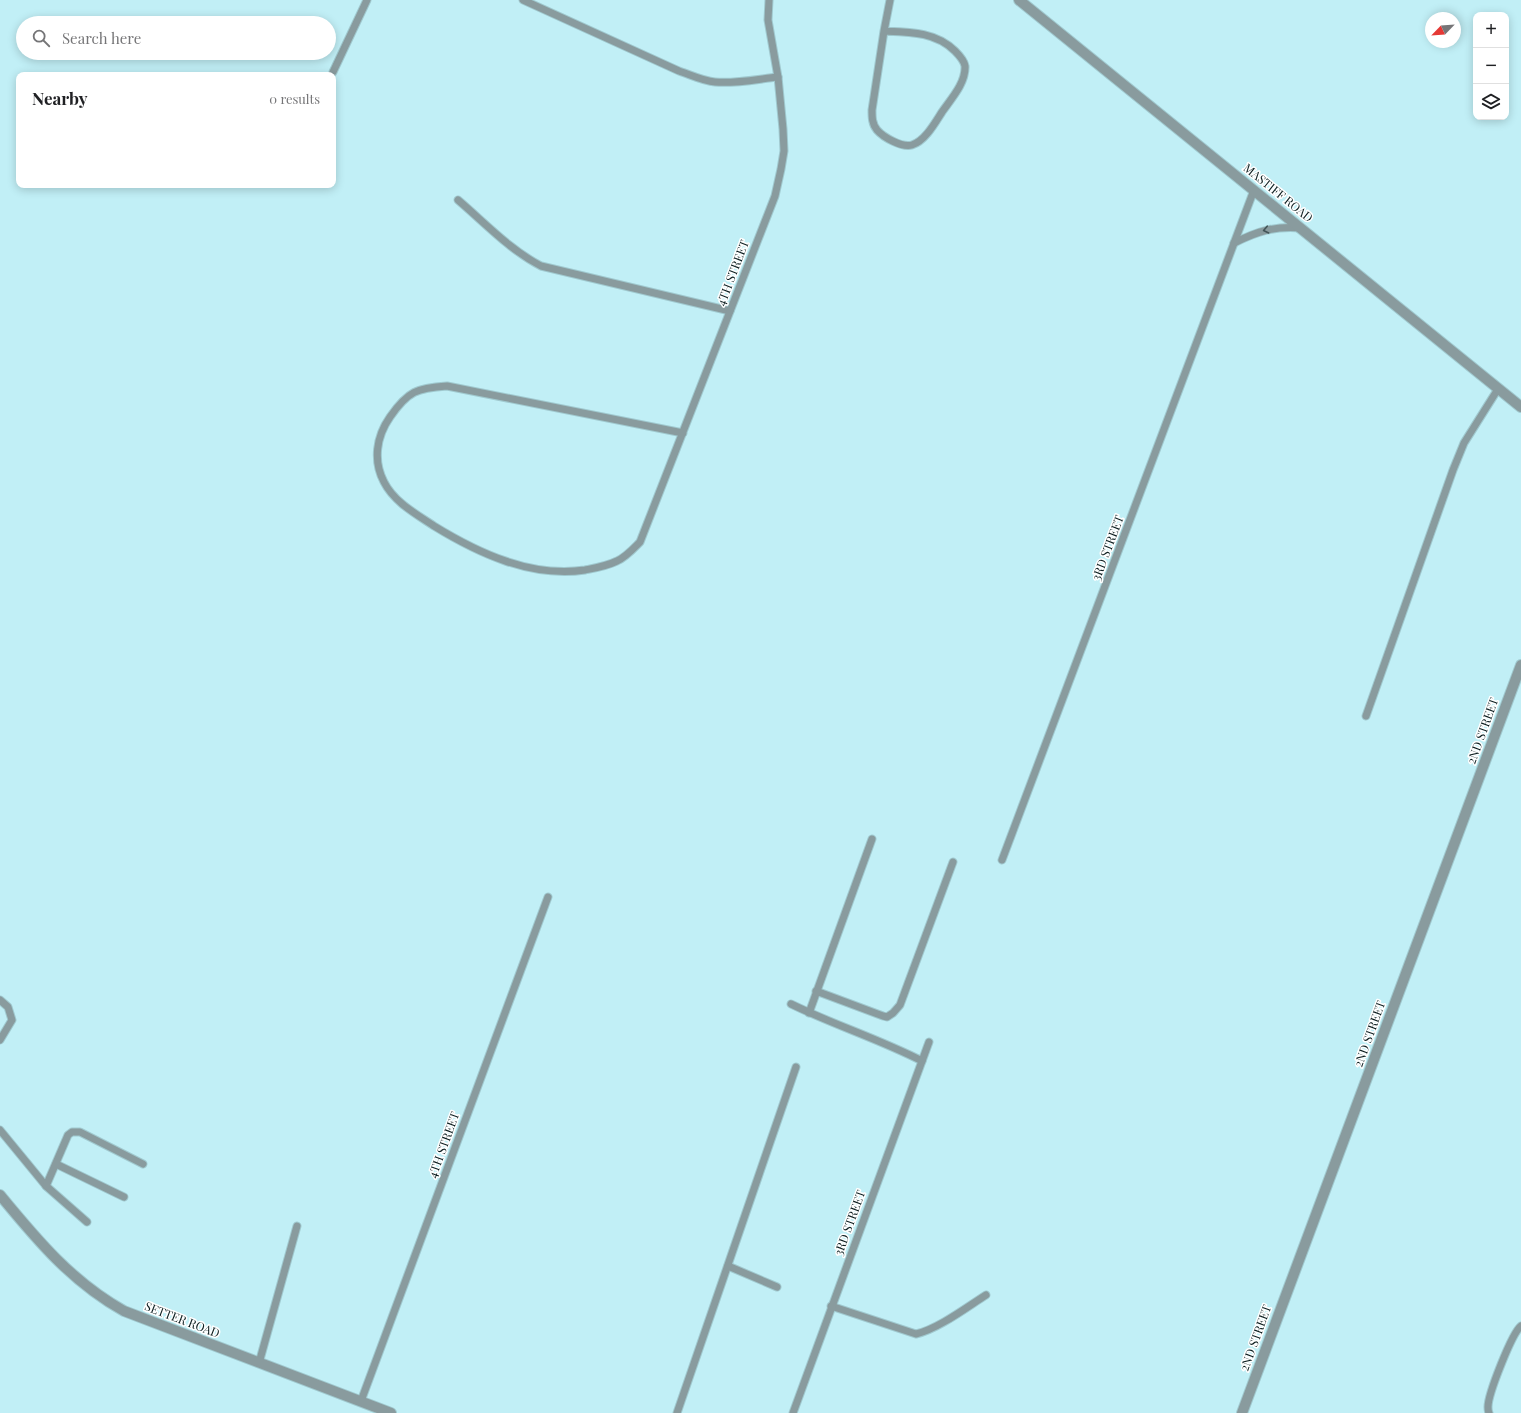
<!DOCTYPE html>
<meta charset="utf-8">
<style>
:root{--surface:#fff;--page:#f6f6f6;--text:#202124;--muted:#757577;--line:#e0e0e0}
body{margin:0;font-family:"Playfair Display",serif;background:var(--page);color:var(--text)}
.controls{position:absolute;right:12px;top:12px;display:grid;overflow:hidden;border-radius:8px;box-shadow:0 2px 10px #0003}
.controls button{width:36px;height:36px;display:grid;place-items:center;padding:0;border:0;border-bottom:1px solid var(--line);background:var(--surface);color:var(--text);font:20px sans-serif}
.compass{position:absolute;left:1425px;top:12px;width:36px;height:36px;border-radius:50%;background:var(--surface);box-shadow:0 2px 10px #0003;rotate:245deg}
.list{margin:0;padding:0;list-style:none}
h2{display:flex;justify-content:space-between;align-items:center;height:52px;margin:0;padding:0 16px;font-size:17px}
h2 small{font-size:13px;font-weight:400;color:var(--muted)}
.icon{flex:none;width:22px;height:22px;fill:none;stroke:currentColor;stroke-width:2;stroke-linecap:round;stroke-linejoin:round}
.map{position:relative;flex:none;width:1521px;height:1413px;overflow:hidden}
.search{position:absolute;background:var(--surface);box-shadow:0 2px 10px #0003;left:16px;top:16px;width:320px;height:44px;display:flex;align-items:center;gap:10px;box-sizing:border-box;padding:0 14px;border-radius:22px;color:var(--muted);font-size:15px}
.panel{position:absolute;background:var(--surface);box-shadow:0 2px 10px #0003;left:16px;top:72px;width:320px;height:116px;border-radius:8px}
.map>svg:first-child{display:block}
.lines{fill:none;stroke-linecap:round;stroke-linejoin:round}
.service-casing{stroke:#a0c9cf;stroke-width:9}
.minor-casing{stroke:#a0c9cf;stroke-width:12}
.service{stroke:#899b9e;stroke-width:7}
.minor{stroke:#899b9e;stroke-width:10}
.oneway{stroke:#435558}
.labels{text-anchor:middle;stroke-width:3;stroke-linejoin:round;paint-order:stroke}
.street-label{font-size:12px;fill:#0a1c1e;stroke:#fff}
</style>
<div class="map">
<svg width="1521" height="1413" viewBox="0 0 1521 1413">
<rect width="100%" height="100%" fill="#c1eff6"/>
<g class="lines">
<defs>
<g id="service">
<path d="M 523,0 L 679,71 C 691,75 703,81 715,82 C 735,84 758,79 778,77"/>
<path d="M 884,31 L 872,110 C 872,117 872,124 877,130 C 883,137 902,148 912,145 C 925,141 935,123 942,112 C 951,99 966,83 965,66 C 964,60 959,55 955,51 C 936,32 910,32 884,31 L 890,0"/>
<polyline points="333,72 367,0"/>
<path d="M 458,200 C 485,223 510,250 541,266 L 730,311"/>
<path d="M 1234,243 C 1258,231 1274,226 1301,228"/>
<path d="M 683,433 L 447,386 C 417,388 408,391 390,417 C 376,437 373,461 384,482 C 394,502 416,514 434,526 C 478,553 531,578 585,570 C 595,568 607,566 617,561 C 626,557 633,549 640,542 L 775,196 L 781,169 L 784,151 L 783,129 L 778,77 L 768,20 L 769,0"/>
<polyline points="1366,716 1453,470 1464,443 1498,389"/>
<polyline points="1002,860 1254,190"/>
<polyline points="816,991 883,1016 887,1017 893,1013 900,1005 953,862"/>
<polyline points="0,1000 8,1007 12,1020 0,1040"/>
<path d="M 791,1004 C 834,1025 879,1039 922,1061"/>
<polyline points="809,1013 872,839"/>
<polyline points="0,1130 46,1186 87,1222"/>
<polyline points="56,1164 124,1197"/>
<polyline points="46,1186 68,1135 72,1132 80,1132 143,1164"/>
<polyline points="728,1266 777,1287"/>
<path d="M 831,1306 L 916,1334 C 938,1329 967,1307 986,1295"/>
<polyline points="259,1363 297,1226"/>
<polyline points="361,1401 548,897"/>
<polyline points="677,1413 796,1067"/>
<polyline points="793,1413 929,1042"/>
<path d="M 1489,1413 C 1488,1411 1488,1409 1488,1407 C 1488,1394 1512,1333 1521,1326"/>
</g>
<g id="minor">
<polyline points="1019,0 1521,407"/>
<path d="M 0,1195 C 37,1240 72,1282 124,1311 L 391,1413"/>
<polyline points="1242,1413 1521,665"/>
</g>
</defs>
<use href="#service" class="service-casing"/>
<use href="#minor" class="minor-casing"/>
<use href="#service" class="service"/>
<use href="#minor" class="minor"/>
</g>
<defs><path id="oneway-chevron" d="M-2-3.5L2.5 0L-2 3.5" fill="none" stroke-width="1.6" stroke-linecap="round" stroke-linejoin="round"/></defs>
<use class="oneway" href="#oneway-chevron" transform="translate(1266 230) rotate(168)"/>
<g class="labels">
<g class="street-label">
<text transform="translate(1278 193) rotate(39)" y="4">MASTIFF ROAD</text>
<text transform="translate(733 273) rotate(-69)" y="4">4TH STREET</text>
<text transform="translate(1108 548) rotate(-69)" y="4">3RD STREET</text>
<text transform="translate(1483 731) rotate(-70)" y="4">2ND STREET</text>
<text transform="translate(1370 1034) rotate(-70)" y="4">2ND STREET</text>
<text transform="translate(444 1145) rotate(-70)" y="4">4TH STREET</text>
<text transform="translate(850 1223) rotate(-70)" y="4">3RD STREET</text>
<text transform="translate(182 1320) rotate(21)" y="4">SETTER ROAD</text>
<text transform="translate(1256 1338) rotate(-70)" y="4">2ND STREET</text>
</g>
</g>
</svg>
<div class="controls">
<button>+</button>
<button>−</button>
<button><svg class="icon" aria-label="layers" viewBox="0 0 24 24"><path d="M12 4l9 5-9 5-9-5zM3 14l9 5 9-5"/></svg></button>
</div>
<svg class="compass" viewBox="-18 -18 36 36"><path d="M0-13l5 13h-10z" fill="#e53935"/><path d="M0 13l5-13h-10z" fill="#757577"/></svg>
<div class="search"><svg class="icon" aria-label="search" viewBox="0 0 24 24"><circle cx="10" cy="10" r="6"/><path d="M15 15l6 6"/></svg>Search here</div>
<section class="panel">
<h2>Nearby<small>0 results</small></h2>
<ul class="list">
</ul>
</section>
</div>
